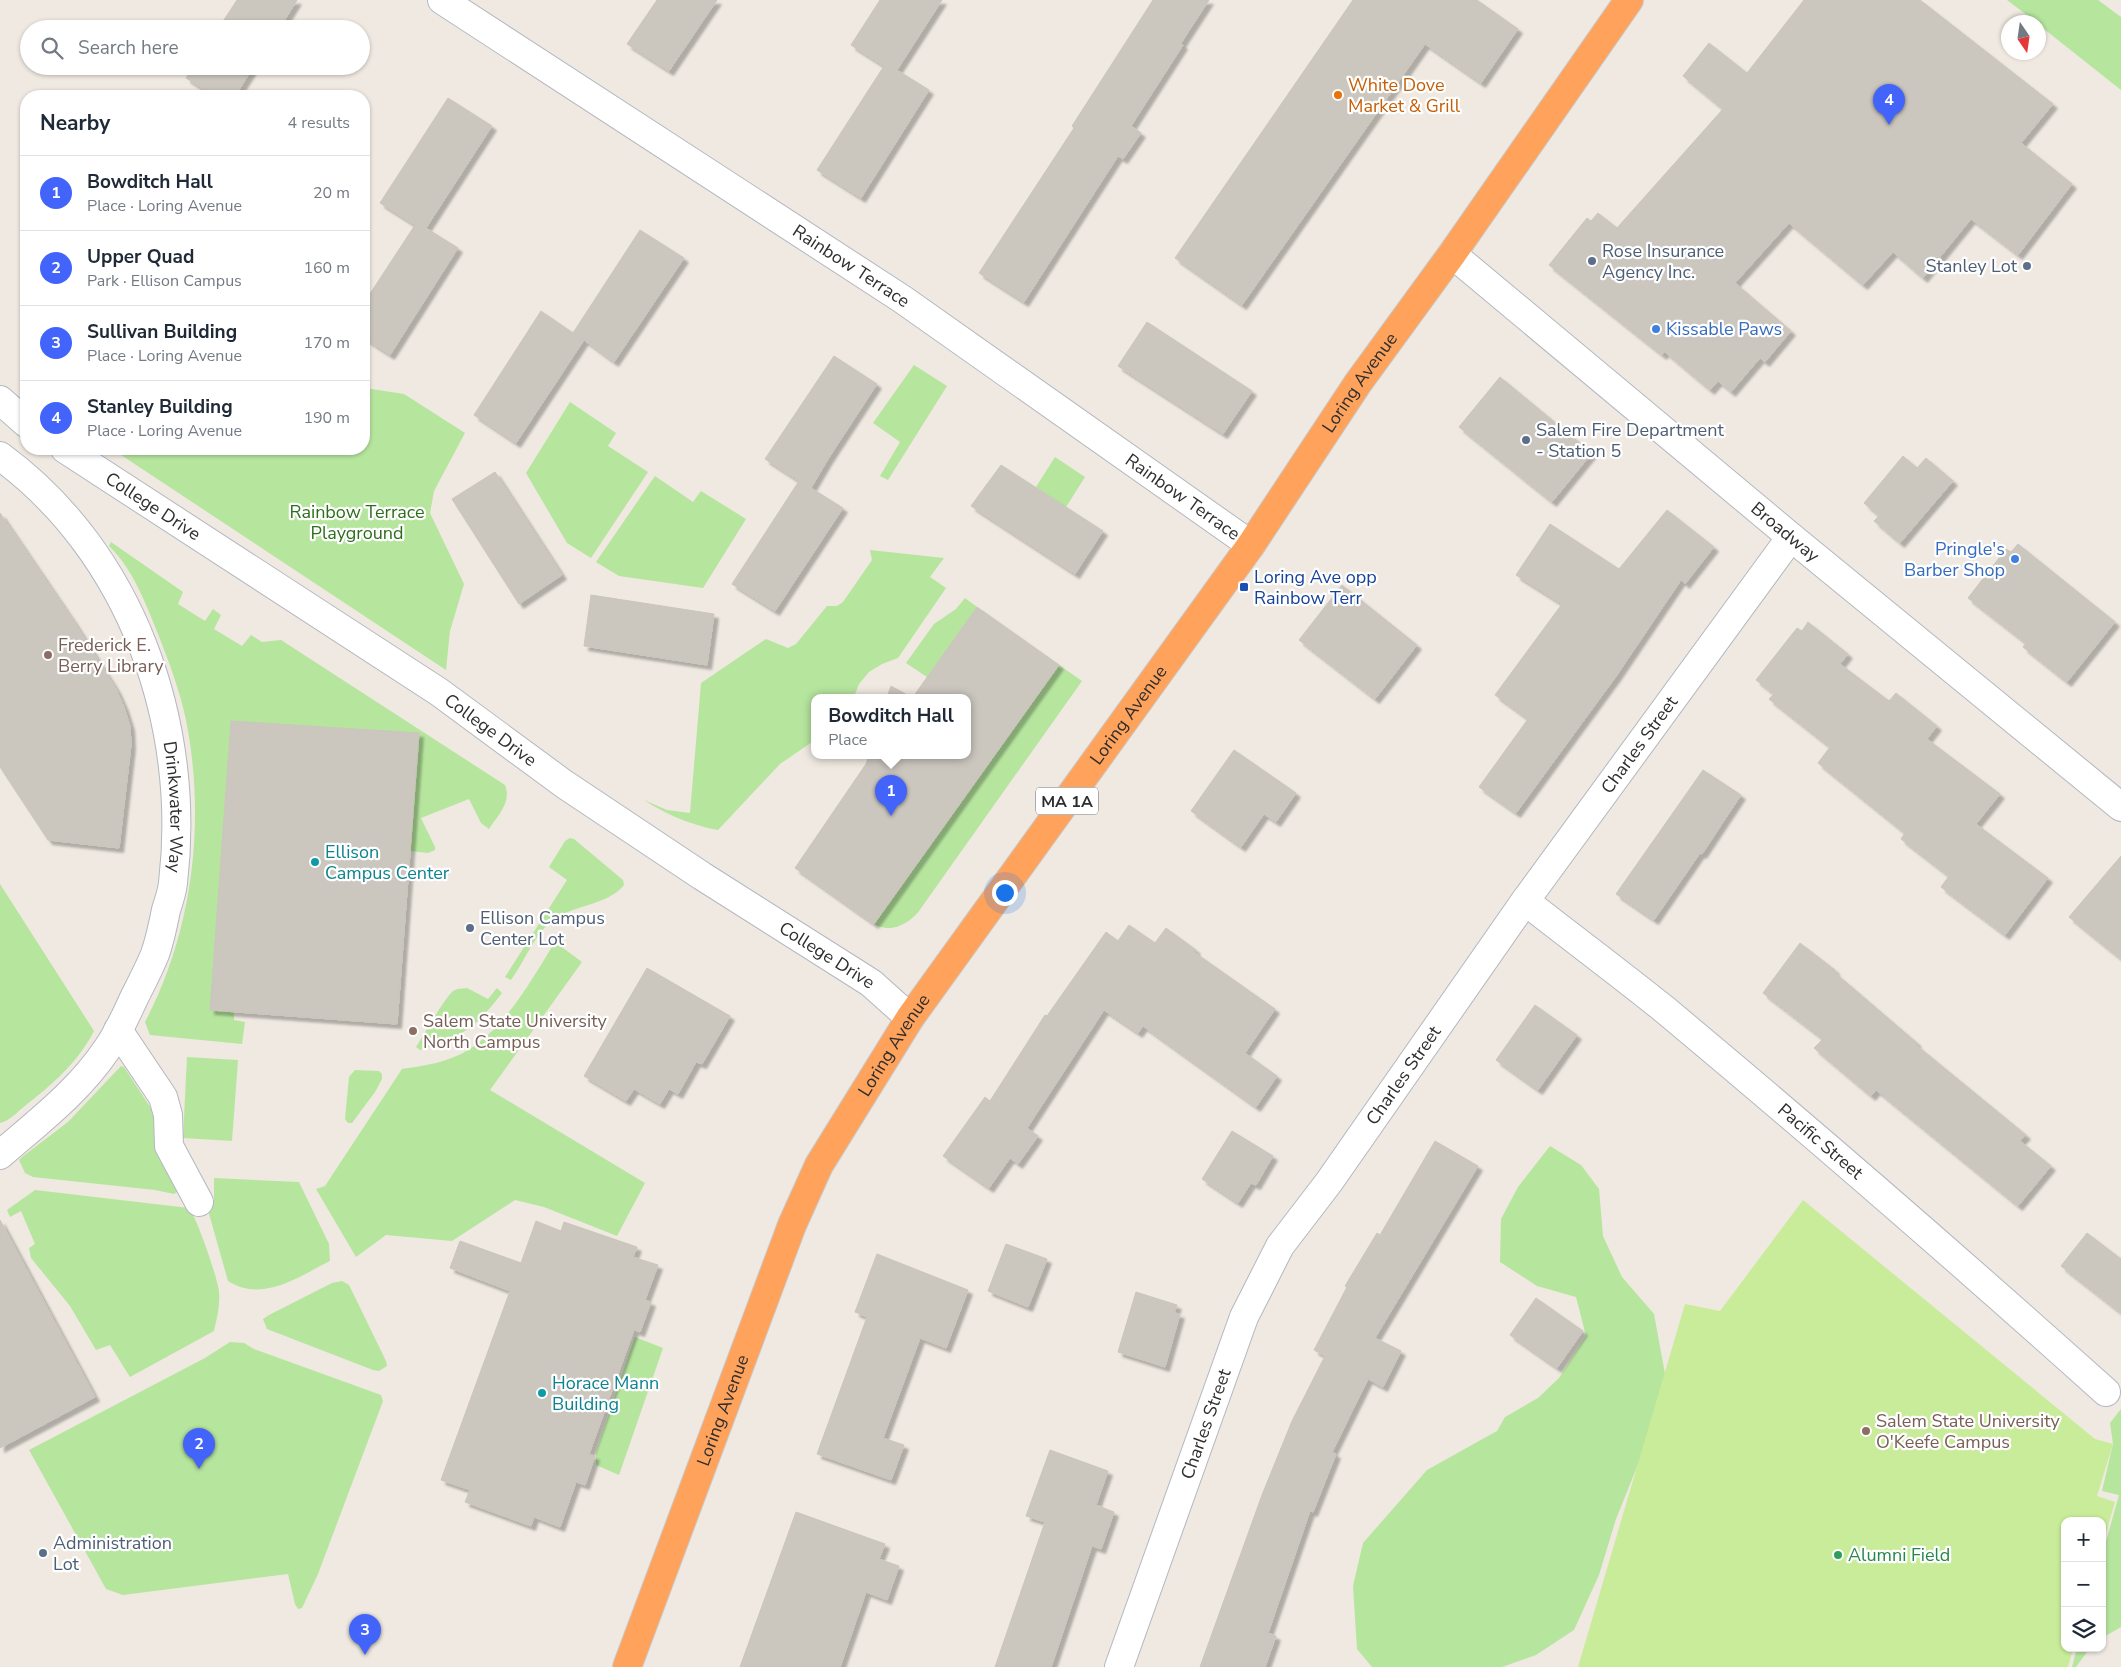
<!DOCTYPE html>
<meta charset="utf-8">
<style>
:root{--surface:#fff;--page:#f2f2f3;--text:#1f2937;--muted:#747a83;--line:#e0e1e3;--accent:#4264fb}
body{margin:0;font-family:"Nunito Sans",sans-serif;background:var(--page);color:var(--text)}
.controls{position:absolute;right:15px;bottom:15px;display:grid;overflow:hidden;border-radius:10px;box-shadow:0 1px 4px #0004}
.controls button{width:45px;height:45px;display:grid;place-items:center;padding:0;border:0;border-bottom:1px solid var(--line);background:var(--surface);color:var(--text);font:25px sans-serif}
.compass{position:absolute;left:2001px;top:15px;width:45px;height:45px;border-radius:50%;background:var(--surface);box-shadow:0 1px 4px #0004;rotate:167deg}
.you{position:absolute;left:1004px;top:892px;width:18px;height:18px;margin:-12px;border:4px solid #fff;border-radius:50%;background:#1a73e8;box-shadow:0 0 0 8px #1a73e833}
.badge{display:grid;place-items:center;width:32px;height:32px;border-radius:50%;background:var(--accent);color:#fff;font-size:16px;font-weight:700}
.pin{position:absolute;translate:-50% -41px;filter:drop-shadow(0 1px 2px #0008)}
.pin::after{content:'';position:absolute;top:26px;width:18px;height:15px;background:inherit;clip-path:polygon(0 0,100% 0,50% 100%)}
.popup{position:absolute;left:811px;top:694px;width:160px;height:65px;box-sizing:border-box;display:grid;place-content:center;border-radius:10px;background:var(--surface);filter:drop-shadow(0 1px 4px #0005);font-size:16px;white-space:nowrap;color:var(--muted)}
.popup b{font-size:19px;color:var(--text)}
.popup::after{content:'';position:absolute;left:50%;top:100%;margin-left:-10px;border:10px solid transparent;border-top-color:var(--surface)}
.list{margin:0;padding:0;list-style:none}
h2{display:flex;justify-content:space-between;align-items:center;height:65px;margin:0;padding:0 20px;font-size:21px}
h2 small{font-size:16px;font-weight:400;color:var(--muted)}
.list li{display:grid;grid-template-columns:32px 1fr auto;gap:15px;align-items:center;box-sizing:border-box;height:75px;padding:0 20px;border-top:1px solid var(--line)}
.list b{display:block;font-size:19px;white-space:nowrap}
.list p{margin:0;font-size:16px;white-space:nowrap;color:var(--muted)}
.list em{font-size:16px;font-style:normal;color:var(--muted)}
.icon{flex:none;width:28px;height:28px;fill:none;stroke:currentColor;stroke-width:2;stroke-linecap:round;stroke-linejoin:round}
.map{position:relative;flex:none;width:2121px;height:1667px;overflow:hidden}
.search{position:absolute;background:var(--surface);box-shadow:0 1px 4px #0004;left:20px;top:20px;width:350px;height:55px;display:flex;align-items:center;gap:12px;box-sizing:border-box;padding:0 18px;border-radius:28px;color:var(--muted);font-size:19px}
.panel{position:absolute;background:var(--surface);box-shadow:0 1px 4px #0004;left:20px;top:90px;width:350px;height:365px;border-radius:20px}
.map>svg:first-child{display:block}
.green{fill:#b6e59e}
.pitch{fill:#c9ec9a}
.building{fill:#cbc7bf;stroke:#cbc5ba;filter:url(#shadow)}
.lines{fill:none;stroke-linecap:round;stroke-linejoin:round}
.street-casing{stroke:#b4b7c1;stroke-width:30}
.highway-casing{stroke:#c9c9c9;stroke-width:30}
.street{stroke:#fff;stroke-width:28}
.highway{stroke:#ffa35c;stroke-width:28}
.food-dot{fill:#e8710a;stroke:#fff;stroke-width:2}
.service-dot{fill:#5c6f8a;stroke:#fff;stroke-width:2}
.shop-dot{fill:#3f7fe0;stroke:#fff;stroke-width:2}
.transit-dot{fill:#1a4fb4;stroke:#fff;stroke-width:2}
.education-dot{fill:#8d6e63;stroke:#fff;stroke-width:2}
.culture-dot{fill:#0f9aa8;stroke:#fff;stroke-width:2}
.leisure-dot{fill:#2e9e5b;stroke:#fff;stroke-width:2}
.labels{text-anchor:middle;stroke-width:4.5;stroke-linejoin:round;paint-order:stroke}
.shield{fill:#fff;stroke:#6d6d6d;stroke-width:1}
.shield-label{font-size:16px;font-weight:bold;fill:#2e2e2e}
.food-label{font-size:18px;fill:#c56008;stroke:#fff;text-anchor:start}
.service-label{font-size:18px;fill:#4e5e75;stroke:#fff;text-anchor:start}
.street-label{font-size:18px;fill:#2e2e2e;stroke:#fff}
.shop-label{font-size:18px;fill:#366cbe;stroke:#fff;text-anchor:start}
.park-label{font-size:18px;fill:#2c6e1b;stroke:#fff}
.transit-label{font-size:18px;fill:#164399;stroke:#fff;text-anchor:start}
.education-label{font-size:18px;fill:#785e54;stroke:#fff;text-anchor:start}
.culture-label{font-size:18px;fill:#0d838f;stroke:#fff;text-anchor:start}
.leisure-label{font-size:18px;fill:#27864d;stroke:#fff;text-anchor:start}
</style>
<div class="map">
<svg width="2121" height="1667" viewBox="0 0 2121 1667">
<defs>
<filter id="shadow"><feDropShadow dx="4.5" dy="4.5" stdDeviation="1" flood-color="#0004"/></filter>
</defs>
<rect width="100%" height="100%" fill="#efe9e1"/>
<g class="green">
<polygon points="2007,0 2098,0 2121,17 2121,90 2039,25 2038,22 2036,22"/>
<polygon points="914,365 947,386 888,480 880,476 900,442 873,423"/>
<polygon points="365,388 404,394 465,433 434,491 430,513 464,584 450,631 446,670 112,449 364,449"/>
<polygon points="570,402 616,433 608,446 648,472 591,558 567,543 526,473"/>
<polygon points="1055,457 1085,477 1066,507 1036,487"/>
<polygon points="655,476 693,502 701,491 746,519 703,588 619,576 596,562"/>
<path d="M 111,542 L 183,592 L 178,604 L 205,621 L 213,609 L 221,615 L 214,629 L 242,646 L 251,635 L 262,642 L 281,640 L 505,785 C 512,802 498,815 489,829 L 481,823 L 469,799 L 421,818 L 435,847 L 435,850 L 428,853 L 410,851 L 418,733 L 231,721 L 210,1010 L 234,1012 L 234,1020 L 245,1022 L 242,1044 L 150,1035 L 145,1022 C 193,931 206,821 186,720 C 180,691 169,662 158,634 C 146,604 133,569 109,546 Z"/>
<path d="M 870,550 L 944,558 L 930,577 L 946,588 L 898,658 L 882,664 L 869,672 L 859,684 L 854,697 L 815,697 L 815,740 L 780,764 L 718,830 C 691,825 667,815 644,800 L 667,810 L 690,813 L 701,683 L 766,639 L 788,648 L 796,644 L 827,606 L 837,606 L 843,602 L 872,560 Z"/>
<polygon points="965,598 977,607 927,677 906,663 934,624 956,609"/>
<path d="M 1059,665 L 1082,681 L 919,911 C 909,924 890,934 874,924 Z"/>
<path d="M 570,838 L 574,839 L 623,880 L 624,885 C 608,905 575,905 554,919 C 535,933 525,961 511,980 L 505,977 L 567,880 L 549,867 L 565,841 Z"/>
<path d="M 0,884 L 94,1031 C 78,1062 53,1084 26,1105 C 17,1112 11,1120 0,1123 Z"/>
<path d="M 555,942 L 582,962 L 490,1090 L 645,1183 L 617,1236 L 544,1207 L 515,1200 L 452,1241 L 386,1235 L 356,1257 L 316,1189 L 325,1186 L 402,1069 C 424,1066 449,1062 468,1050 C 506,1027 532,979 555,942 Z"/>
<path d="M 467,988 L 488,999 L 497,988 L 502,993 C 476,1027 461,1038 420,1050 L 416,1047 C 423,1037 447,993 455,990 C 458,988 464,989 467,988 Z"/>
<polygon points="187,1057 238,1060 232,1141 183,1138"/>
<polygon points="121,1066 124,1067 156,1116 157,1155 177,1188 177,1192 174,1194 155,1190 33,1177 25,1173 19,1160 22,1157 68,1122"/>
<polygon points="355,1070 379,1071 382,1074 382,1079 375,1092 352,1123 348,1123 345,1119 349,1077"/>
<polygon points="1550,1146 1581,1165 1599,1189 1603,1236 1622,1277 1654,1314 1668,1390 1616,1519 1599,1575 1574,1630 1536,1655 1502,1667 1372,1667 1357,1649 1353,1586 1363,1543 1427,1470 1497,1431 1505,1417 1538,1398 1559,1378 1586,1336 1576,1297 1537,1286 1500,1262 1501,1219 1518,1187"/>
<path d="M 214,1178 L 299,1182 L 329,1244 L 330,1261 C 298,1277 262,1303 228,1281 L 206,1203 L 214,1200 Z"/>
<path d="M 35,1190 L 189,1208 C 197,1218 218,1279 219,1292 C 220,1306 217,1318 214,1331 L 130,1377 L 110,1345 L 96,1350 L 70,1306 L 31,1258 L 29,1248 L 35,1244 L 21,1211 L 10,1217 L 7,1210 Z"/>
<polygon points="342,1281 349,1285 386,1361 387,1366 379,1371 373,1370 267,1329 263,1319 269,1315 332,1283"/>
<polygon points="635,1337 663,1348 619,1475 596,1465 596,1452"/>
<polygon points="230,1342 244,1343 254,1349 381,1395 383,1401 318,1574 302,1608 298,1609 295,1604 288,1574 123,1595 106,1589 29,1450 205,1358"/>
<polygon points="2121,1409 2121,1627 2102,1638 2102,1556 2119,1495 2102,1491 2113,1444 2110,1423"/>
<polygon points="2077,1648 2090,1648 2076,1667 2072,1667"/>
</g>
<polygon class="pitch" points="1803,1200 2095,1439 2113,1444 2097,1496 2115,1502 2102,1546 2102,1521 2065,1521 2065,1648 2073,1648 2068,1667 1578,1667 1685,1304 1720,1311"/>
<g class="building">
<polygon points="237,0 297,0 279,29 218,29"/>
<polygon points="657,0 717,0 669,71 627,44"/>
<polygon points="880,0 942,0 897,70 929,90 861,198 817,170 884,66 851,45"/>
<polygon points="1153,0 1209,0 1181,43 1183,45 1131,126 1141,133 1123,159 1118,156 1024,302 979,273 1074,128 1072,126"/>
<polygon points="1353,0 1477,0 1518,29 1481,83 1425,44 1242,305 1175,258"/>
<polygon points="1804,0 1920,0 2053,104 2021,143 2072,184 2018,255 1971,219 1923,278 1893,252 1863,285 1789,223 1735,283 1791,331 1765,362 1760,358 1731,392 1718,381 1710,390 1665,352 1662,355 1549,265 1587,218 1591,221 1598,213 1617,228 1723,109 1683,76 1709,43 1747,73"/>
<polygon points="194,66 254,66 235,96 215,96 186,78"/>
<polygon points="448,98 492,126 426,228 458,248 390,355 364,338 364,303 415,225 380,203"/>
<polygon points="640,230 684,258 614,362 584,340 516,443 474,415 541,311 573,333"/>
<polygon points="1147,322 1252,391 1223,434 1118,366"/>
<polygon points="834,356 877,384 828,459 811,488 843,508 775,611 732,584 799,481 765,459"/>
<polygon points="1500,377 1592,453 1552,502 1459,427"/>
<polygon points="1903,456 1917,468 1926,458 1953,481 1900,543 1874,521 1879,516 1864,503"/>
<polygon points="1001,465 1103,531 1075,574 971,506"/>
<polygon points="495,472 562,575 519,604 452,499"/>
<polygon points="1667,510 1714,547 1685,584 1681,580 1617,675 1516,813 1479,787 1528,719 1495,695 1562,604 1516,575 1550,524 1619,569"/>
<polygon points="0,513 74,622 116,689 124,707 130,726 131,745 119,848 48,840 0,767"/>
<polygon points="2018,544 2115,622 2067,682 2023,647 2026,643 1968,598 2006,549 2011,552"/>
<polygon points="1342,585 1417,645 1375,699 1299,640"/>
<polygon points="591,595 714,614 707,665 584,646"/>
<polygon points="977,607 1059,665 874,924 795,868 866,764 869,755 967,755 967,697 913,697"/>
<polygon points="1808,622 1848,654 1840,664 1889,701 1896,693 1937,726 1927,739 2000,794 1976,824 2048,878 2005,935 1941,887 1949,876 1901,839 1905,833 1818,763 1830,747 1769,699 1774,694 1756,680 1797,628 1802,631"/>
<polygon points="891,686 911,697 887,697"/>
<polygon points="231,721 419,733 397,1024 210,1010"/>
<polygon points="1234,750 1296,793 1276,822 1264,814 1241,847 1191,811"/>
<polygon points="1703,770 1741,795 1702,854 1700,853 1654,920 1616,894"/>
<polygon points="2121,856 2121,959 2069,917"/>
<polygon points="1129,925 1155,943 1166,928 1196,950 1194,952 1275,1009 1245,1053 1277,1076 1256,1107 1143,1026 1138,1033 1104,1010 1027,1128 1038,1136 1018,1164 1010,1158 989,1188 943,1156 985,1097 990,1101 1045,1015 1047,1016 1106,932 1118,941"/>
<polygon points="1800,943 1835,970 1834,972 1917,1043 1915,1044 2026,1135 2020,1141 2051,1166 2018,1206 1876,1090 1871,1096 1814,1048 1823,1039 1763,993"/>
<polygon points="647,968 730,1016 702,1064 696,1062 678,1094 669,1089 660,1104 634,1089 626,1101 584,1076"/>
<polygon points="1535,1005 1577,1035 1538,1090 1496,1060"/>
<polygon points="1232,1131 1273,1156 1256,1185 1251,1183 1238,1203 1202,1179"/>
<polygon points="1435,1141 1478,1166 1375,1338 1401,1351 1383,1387 1368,1379 1332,1452 1336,1454 1313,1512 1310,1511 1268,1633 1276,1636 1265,1667 1200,1667 1262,1495 1292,1421 1325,1356 1314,1350 1347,1287 1345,1286 1377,1233 1380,1235"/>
<polygon points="0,1220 95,1397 0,1448"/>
<polygon points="536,1221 561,1231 564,1222 637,1247 633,1257 658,1265 645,1300 651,1302 640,1332 634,1330 589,1454 595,1456 585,1485 576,1482 560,1527 534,1517 531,1526 465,1502 470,1490 441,1480 510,1291 450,1268 460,1241 521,1263"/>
<polygon points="2087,1233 2121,1259 2121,1313 2061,1266"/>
<polygon points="1006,1244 1047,1259 1028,1307 988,1291"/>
<polygon points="877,1254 968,1290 946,1348 920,1338 883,1438 904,1445 891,1480 817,1454 867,1317 855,1312"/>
<polygon points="1136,1292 1177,1305 1174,1313 1180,1314 1165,1367 1118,1352"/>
<polygon points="1536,1298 1583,1331 1557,1368 1510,1335"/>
<polygon points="1050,1450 1108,1471 1096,1505 1114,1512 1101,1549 1092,1546 1051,1667 995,1667 1045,1522 1026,1516"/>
<polygon points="796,1512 885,1544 879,1559 899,1566 887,1600 866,1592 840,1667 740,1667"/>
</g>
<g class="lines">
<defs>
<g id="street">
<path id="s1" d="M 442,0 L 902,299 L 1251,545"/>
<path id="s2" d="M 1452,254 L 1791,537 L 2121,807"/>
<polyline points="0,400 26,423"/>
<path id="s3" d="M 65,449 L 439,692 L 564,784 L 702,876 L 871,983 L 910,1018"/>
<path id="s4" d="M 0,456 C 131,552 192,723 173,883 C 172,892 169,901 166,910 C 163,925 160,940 155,954 C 149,969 141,984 134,998 C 126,1015 118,1034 107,1049 C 79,1091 38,1122 0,1155"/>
<path id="s5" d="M 1525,901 C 1571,937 1618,972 1664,1009 C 1814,1134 1961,1262 2106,1392"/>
<polyline points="118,1030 163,1097 168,1115 169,1146 199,1202"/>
<path id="s6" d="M 1119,1667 L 1244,1317 L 1280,1246 L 1329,1182 L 1525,901 L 1791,537"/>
</g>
<g id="highway">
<path id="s7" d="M 627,1667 L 792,1225 L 819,1165 L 910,1018 L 1251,545 L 1358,383 L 1452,254 L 1629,0"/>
</g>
</defs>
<use href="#street" class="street-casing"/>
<use href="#highway" class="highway-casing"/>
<use href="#street" class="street"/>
<use href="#highway" class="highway"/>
</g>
<circle class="food-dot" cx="1338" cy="95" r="5"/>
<g class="service-dot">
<circle cx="1592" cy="261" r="5"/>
<circle cx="2027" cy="266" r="5"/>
<circle cx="1526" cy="440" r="5"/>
<circle cx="470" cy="928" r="5"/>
<circle cx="43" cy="1553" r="5"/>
</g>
<g class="shop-dot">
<circle cx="1656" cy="329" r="5"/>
<circle cx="2015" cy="559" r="5"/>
</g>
<rect class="transit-dot" x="1239" y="582" width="10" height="10" rx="2.5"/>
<g class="education-dot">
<circle cx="48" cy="655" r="5"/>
<circle cx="413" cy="1031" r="5"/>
<circle cx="1866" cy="1431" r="5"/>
</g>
<g class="culture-dot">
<circle cx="315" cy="862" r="5"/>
<circle cx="542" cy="1393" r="5"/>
</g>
<circle class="leisure-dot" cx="1838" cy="1555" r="5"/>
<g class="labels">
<rect class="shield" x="1036" y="787.5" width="62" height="27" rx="4"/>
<g class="shield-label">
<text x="1067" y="807">MA 1A</text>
</g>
<g class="food-label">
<text x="1348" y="91">White Dove<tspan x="1348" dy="21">Market &amp; Grill</tspan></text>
</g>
<g class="service-label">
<text x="1602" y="257">Rose Insurance<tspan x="1602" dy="21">Agency Inc.</tspan></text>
<text x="2017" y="272" text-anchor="end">Stanley Lot</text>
<text x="1536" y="436">Salem Fire Department<tspan x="1536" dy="21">- Station 5</tspan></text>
<text x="480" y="924">Ellison Campus<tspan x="480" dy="21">Center Lot</tspan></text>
<text x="53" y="1549">Administration<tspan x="53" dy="21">Lot</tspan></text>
</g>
<g class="street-label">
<text dy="6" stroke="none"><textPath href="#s1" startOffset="488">Rainbow Terrace</textPath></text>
<text dy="6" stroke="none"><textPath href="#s7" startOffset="1489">Loring Avenue</textPath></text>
<text dy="6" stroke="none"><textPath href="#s1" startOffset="892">Rainbow Terrace</textPath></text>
<text dy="6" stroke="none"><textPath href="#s3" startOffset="105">College Drive</textPath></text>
<text dy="6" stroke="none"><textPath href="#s2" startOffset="434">Broadway</textPath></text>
<text dy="6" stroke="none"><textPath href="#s7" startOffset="1084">Loring Avenue</textPath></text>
<text dy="6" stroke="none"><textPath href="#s3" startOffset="510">College Drive</textPath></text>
<text dy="6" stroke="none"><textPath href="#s6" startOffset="1068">Charles Street</textPath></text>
<text dy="6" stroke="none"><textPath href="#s4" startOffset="406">Drinkwater Way</textPath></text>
<text dy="6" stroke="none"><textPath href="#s3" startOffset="915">College Drive</textPath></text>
<text dy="6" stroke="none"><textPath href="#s7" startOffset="679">Loring Avenue</textPath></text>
<text dy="6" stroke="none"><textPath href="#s6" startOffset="662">Charles Street</textPath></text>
<text dy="6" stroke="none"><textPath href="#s5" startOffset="381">Pacific Street</textPath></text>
<text dy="6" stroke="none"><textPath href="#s7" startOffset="274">Loring Avenue</textPath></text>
<text dy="6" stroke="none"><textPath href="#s6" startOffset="258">Charles Street</textPath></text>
</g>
<g class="shop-label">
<text x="1666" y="335">Kissable Paws</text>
<text x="2005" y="555" text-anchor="end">Pringle's<tspan x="2005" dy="21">Barber Shop</tspan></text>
</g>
<g class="park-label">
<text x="357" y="518">Rainbow Terrace<tspan x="357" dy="21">Playground</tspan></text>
</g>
<g class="transit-label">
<text x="1254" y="583">Loring Ave opp<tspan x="1254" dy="21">Rainbow Terr</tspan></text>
</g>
<g class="education-label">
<text x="58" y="651">Frederick E.<tspan x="58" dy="21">Berry Library</tspan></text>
<text x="423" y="1027">Salem State University<tspan x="423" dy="21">North Campus</tspan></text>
<text x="1876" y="1427">Salem State University<tspan x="1876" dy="21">O'Keefe Campus</tspan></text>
</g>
<g class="culture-label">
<text x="325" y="858">Ellison<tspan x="325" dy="21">Campus Center</tspan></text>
<text x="552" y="1389">Horace Mann<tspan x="552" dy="21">Building</tspan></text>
</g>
<g class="leisure-label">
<text x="1848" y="1561">Alumni Field</text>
</g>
</g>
</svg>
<div class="controls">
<button>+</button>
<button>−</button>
<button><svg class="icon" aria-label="layers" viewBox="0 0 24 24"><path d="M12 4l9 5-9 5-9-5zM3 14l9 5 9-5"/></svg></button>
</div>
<svg class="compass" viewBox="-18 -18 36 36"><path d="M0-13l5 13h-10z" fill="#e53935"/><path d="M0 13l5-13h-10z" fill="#747a83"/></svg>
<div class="you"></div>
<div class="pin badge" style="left:891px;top:816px">1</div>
<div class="popup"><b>Bowditch Hall</b>Place</div>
<div class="pin badge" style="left:199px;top:1469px">2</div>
<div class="pin badge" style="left:365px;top:1655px">3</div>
<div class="pin badge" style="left:1889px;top:125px">4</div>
<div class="search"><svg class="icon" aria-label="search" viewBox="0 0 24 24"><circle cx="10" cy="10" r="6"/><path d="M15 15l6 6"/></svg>Search here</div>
<section class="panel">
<h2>Nearby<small>4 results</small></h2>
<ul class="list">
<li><span class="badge">1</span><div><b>Bowditch Hall</b><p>Place · Loring Avenue</p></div><em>20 m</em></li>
<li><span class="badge">2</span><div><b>Upper Quad</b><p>Park · Ellison Campus</p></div><em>160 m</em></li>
<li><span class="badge">3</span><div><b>Sullivan Building</b><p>Place · Loring Avenue</p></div><em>170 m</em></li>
<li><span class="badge">4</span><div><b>Stanley Building</b><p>Place · Loring Avenue</p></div><em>190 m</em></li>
</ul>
</section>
</div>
